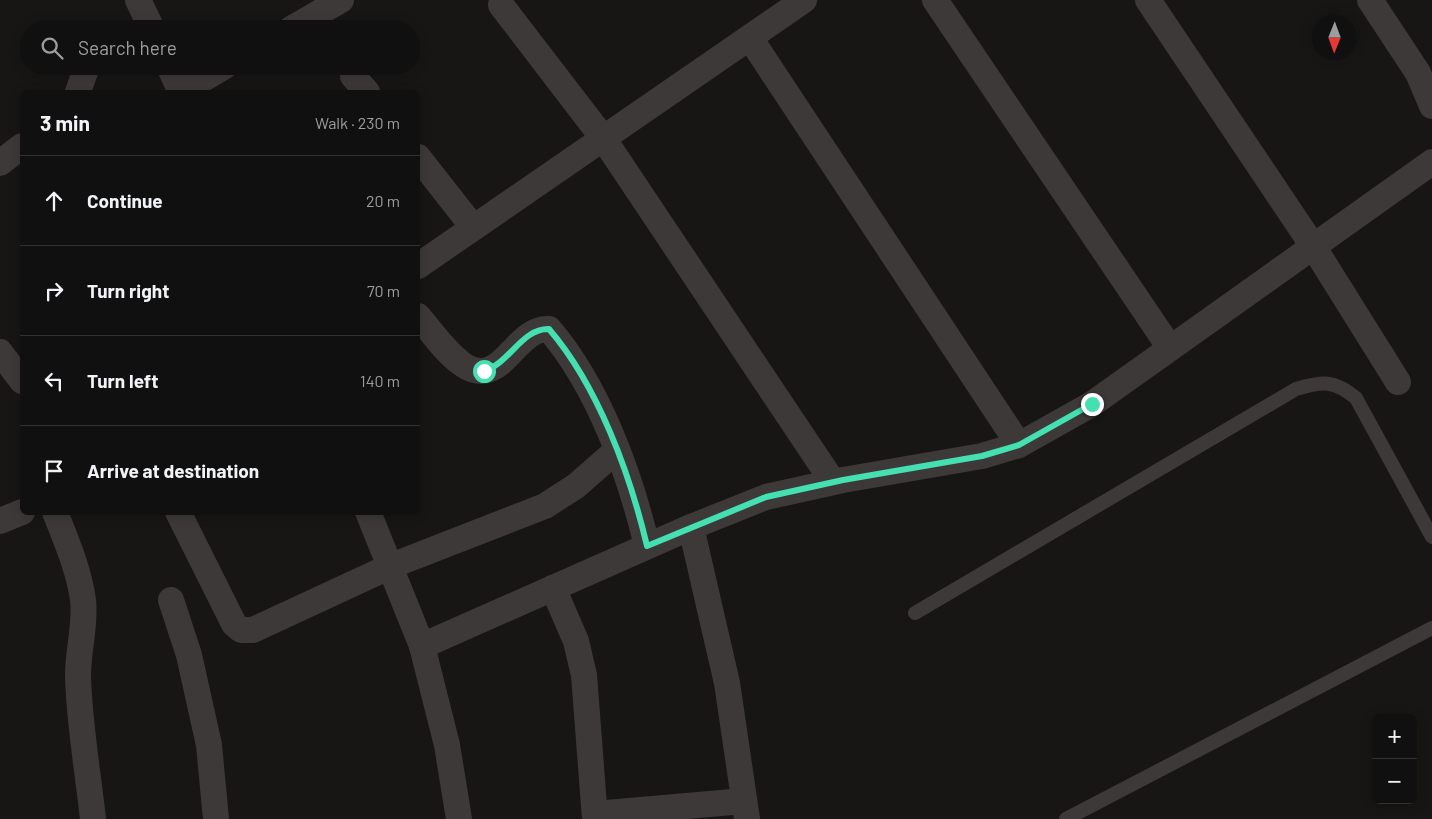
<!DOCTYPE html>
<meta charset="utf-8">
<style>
:root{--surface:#111010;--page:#1a1919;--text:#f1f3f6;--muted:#9c9d9f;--line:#303030}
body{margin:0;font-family:Barlow,sans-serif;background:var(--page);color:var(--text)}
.controls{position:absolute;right:15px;bottom:15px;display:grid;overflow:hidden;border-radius:8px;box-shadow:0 2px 12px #0003}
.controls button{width:45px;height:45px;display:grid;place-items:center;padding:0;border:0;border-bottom:1px solid var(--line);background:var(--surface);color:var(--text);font:25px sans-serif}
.compass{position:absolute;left:1312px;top:15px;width:45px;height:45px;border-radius:50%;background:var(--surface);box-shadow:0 2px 12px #0003;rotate:181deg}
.stop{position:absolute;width:15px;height:15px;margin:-11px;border:4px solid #44e0b2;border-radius:50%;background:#fff}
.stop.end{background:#44e0b2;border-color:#fff;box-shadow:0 1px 5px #0008}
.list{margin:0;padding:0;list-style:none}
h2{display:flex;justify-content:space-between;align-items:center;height:65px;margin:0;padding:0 20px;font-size:21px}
h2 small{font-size:16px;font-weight:400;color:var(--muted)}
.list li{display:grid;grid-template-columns:32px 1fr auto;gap:15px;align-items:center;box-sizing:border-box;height:90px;padding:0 20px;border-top:1px solid var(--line)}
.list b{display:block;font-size:19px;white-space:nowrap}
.list em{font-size:16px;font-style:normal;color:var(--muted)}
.icon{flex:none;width:28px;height:28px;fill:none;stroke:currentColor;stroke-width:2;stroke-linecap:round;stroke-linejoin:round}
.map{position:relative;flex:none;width:1432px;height:819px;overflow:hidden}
.search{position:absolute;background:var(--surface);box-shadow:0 2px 12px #0003;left:20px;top:20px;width:400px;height:55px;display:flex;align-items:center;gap:12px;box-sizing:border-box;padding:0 18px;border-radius:28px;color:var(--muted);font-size:19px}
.panel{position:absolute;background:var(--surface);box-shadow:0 2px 12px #0003;left:20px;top:90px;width:400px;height:425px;border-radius:8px}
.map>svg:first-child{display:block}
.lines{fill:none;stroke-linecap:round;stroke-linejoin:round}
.lane{stroke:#3e3939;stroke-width:14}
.street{stroke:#3e3939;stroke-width:26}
.route{stroke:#44e0b2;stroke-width:6}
</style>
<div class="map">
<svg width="1432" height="819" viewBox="0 0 1432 819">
<rect width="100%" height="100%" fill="#171615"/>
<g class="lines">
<g class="lane">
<path d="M 915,613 L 1296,389 C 1323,381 1334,380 1356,398 L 1432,537"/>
<polyline points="1066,819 1432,628"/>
</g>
<g class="street">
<polyline points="138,0 152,29"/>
<polyline points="935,0 1170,348"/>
<polyline points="1148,0 1313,246 1398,382"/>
<polyline points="1370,0 1418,73 1432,106"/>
<polyline points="501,5 603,138 833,482"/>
<polyline points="291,29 341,0"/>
<polyline points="750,38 1019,445"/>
<polyline points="169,66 181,92"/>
<polyline points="353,76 367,92"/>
<polyline points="78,92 87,66"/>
<polyline points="181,92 225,66"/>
<polyline points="418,157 473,227"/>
<polyline points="0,163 22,146"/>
<polyline points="418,266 804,0"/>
<path d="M 418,316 C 431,331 445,352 462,364 C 502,392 514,327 549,329 C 598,386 630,474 647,546"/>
<polyline points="0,352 22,381"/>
<path d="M 55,512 C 66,540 79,570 83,600 C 86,624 78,650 78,675 C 79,723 88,772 93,819"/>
<polyline points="178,512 234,624 241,630 253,630 391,566 545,506 576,486 617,450"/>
<polyline points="368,512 422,646 447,745 459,819"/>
<polyline points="0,521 22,512"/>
<polyline points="691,527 727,683 747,819"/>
<polyline points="553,588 576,641 584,675 595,819"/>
<polyline points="171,600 189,655 209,745 216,819"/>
<polyline points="422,646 691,527 766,497 843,480 982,456 1019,445 1092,404 1432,162"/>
<polyline points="595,814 744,801"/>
</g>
</g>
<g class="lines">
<path class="route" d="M 484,371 C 510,363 522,328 549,329 C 598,386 630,474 647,546 L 766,497 L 843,480 L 982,456 L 1019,445 L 1092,404"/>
</g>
</svg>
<div class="controls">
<button>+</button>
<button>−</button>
</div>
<svg class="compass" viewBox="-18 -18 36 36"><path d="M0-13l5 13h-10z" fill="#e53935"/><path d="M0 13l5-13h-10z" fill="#9c9d9f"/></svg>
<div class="stop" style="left:484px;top:371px"></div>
<div class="stop end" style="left:1092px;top:404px"></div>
<div class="search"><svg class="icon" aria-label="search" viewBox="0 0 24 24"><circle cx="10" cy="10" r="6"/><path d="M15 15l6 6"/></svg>Search here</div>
<section class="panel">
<h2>3 min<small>Walk · 230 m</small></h2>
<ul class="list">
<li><svg class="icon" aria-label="ahead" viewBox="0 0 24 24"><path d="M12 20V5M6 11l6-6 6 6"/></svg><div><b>Continue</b></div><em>20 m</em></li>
<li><svg class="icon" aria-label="right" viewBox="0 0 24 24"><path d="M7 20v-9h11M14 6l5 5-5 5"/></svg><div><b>Turn right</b></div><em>70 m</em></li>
<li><svg class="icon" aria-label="left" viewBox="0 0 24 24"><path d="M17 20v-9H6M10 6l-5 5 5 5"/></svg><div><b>Turn left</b></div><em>140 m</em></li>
<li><svg class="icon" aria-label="arrive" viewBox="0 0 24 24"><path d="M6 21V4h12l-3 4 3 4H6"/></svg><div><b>Arrive at destination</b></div></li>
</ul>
</section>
</div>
